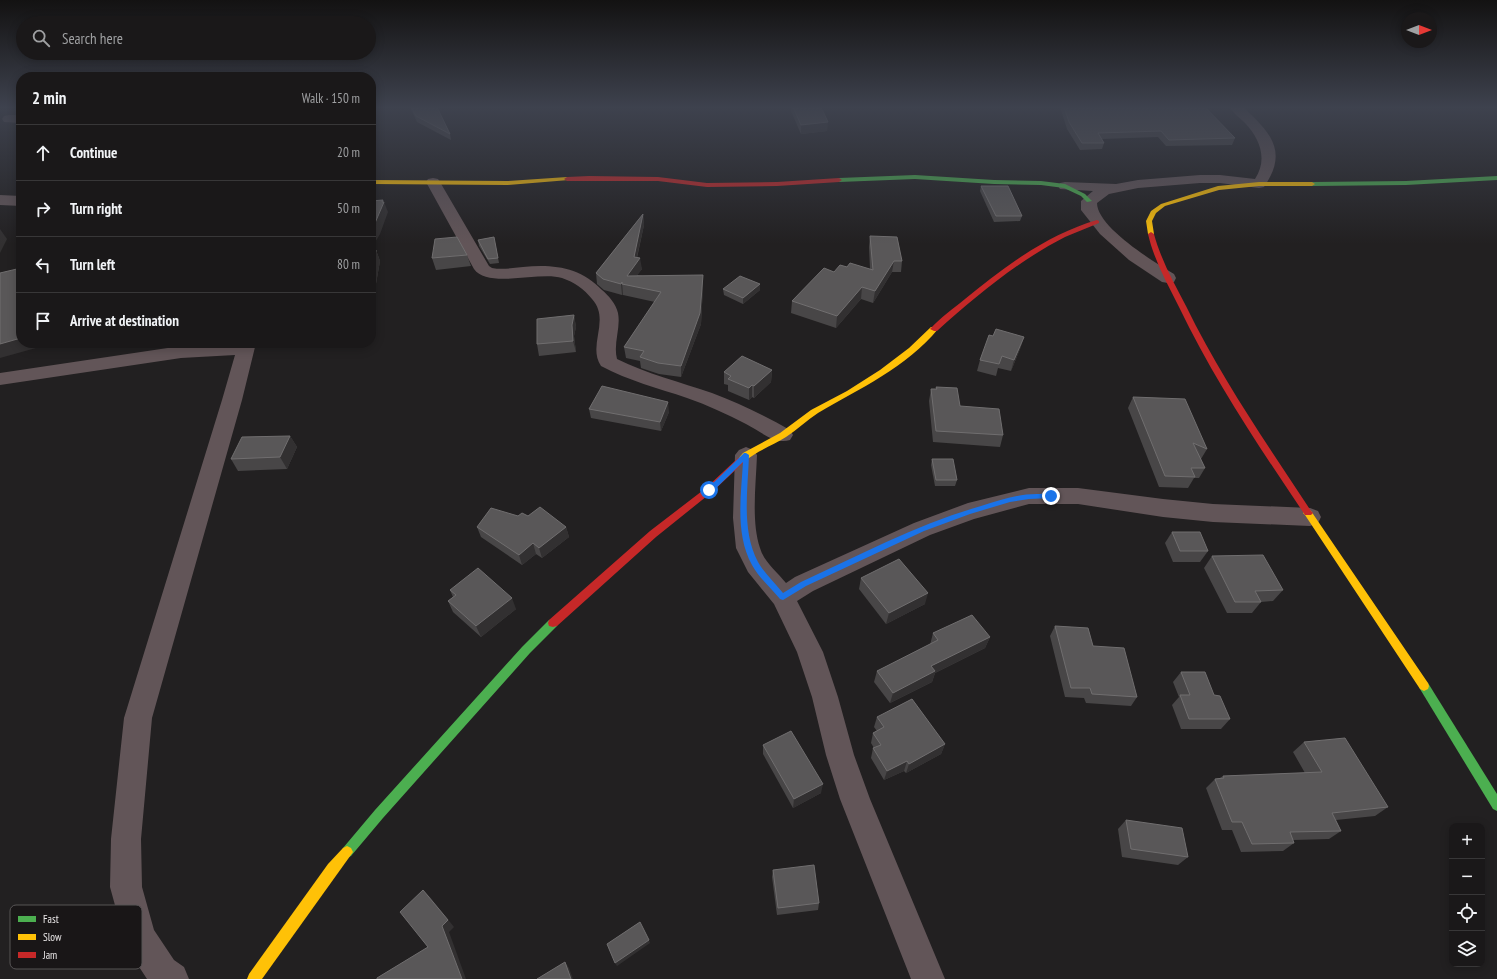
<!DOCTYPE html>
<meta charset="utf-8">
<style>
:root{--surface:#1a1819;--page:#232122;--text:#f1f3f6;--muted:#9fa0a2;--line:#383738}
body{margin:0;font-family:"PT Sans Narrow",sans-serif;background:var(--page);color:var(--text)}
.controls{position:absolute;right:12px;bottom:12px;display:grid;overflow:hidden;border-radius:8px;box-shadow:0 2px 10px #0003}
.controls button{width:36px;height:36px;display:grid;place-items:center;padding:0;border:0;border-bottom:1px solid var(--line);background:var(--surface);color:var(--text);font:20px sans-serif}
.compass{position:absolute;left:1401px;top:12px;width:36px;height:36px;border-radius:50%;background:var(--surface);box-shadow:0 2px 10px #0003;rotate:90deg}
.stop{position:absolute;width:12px;height:12px;margin:-9px;border:3px solid #1a73e8;border-radius:50%;background:#fff}
.stop.end{background:#1a73e8;border-color:#fff;box-shadow:0 1px 4px #0008}
.list{margin:0;padding:0;list-style:none}
h2{display:flex;justify-content:space-between;align-items:center;height:52px;margin:0;padding:0 16px;font-size:17px}
h2 small{font-size:13px;font-weight:400;color:var(--muted)}
.list li{display:grid;grid-template-columns:26px 1fr auto;gap:12px;align-items:center;box-sizing:border-box;height:56px;padding:0 16px;border-top:1px solid var(--line)}
.list b{display:block;font-size:15px;white-space:nowrap}
.list em{font-size:13px;font-style:normal;color:var(--muted)}
.icon{flex:none;width:22px;height:22px;fill:none;stroke:currentColor;stroke-width:2;stroke-linecap:round;stroke-linejoin:round}
.map{position:relative;flex:none;width:1497px;height:979px;overflow:hidden}
.search{position:absolute;background:var(--surface);box-shadow:0 2px 10px #0003;left:16px;top:16px;width:360px;height:44px;display:flex;align-items:center;gap:10px;box-sizing:border-box;padding:0 14px;border-radius:22px;color:var(--muted);font-size:15px}
.panel{position:absolute;background:var(--surface);box-shadow:0 2px 10px #0003;left:16px;top:72px;width:360px;height:276px;border-radius:16px}
.map>svg:first-child{display:block}
.lines{fill:none;stroke-linecap:round;stroke-linejoin:round}
.street{fill:#625558;fill-rule:evenodd}
.fast{fill:#4caf50;fill-rule:evenodd}
.slow{fill:#ffc107;fill-rule:evenodd}
.jam{fill:#c62828;fill-rule:evenodd}
.wall{fill:#484647}
.shaded-wall{fill:#323031}
.building{fill:#595758;stroke:#706e6f}
.route{fill:#1a73e8}
.key{fill:#191617;stroke:#575455;stroke-width:1}
.key-label{font-size:11px;fill:#e9e6e7}
</style>
<div class="map">
<svg width="1497" height="979" viewBox="0 0 1497 979">
<rect width="100%" height="100%" fill="#222021"/>
<g class="lines">
<g class="street">
<path d="M 1230,107 L 1243,107 C 1270,132 1289,151 1264,187 L 1259,188 L 1220,183 L 1200,183 L 1138,188 L 1109,194 L 1097,203 C 1097,227 1154,262 1174,274 L 1176,278 L 1174,282 L 1168,283 L 1162,282 L 1129,260 L 1100,234 L 1081,210 L 1081,201 L 1093,191 L 1060,189 L 1058,186 L 1060,183 L 1065,182 L 1116,184 L 1138,180 L 1200,175 L 1220,175 L 1255,179 C 1268,159 1260,139 1245,123 C 1240,118 1233,113 1230,107 Z"/>
<polygon points="9,115 21,115 21,123 4,122 2,119 4,116"/>
<path d="M 433,178 L 438,179 L 440,182 L 489,266 L 492,268 C 502,270 512,268 523,267 C 553,264 580,267 602,290 C 608,295 616,304 618,313 C 621,328 613,343 617,359 C 647,374 680,382 712,393 C 739,403 765,416 790,430 L 793,435 L 790,440 C 775,445 760,431 746,424 C 727,414 707,405 687,398 C 658,388 629,381 601,366 C 587,345 611,320 592,299 C 584,289 574,282 562,278 C 539,271 488,289 474,269 L 426,182 L 428,179 Z"/>
<polygon points="0,195 21,196 21,206 0,205"/>
<polygon points="232,343 256,343 242,400 152,718 141,839 142,887 154,930 174,960 184,967 189,979 147,979 128,950 124,938 110,887 111,839 124,718 222,400 235,355 181,358 0,385 0,373 181,346"/>
<path d="M 746,447 L 753,450 L 757,455 C 756,484 751,521 760,548 C 764,562 777,572 786,583 L 795,577 L 914,523 L 968,503 L 1029,488 L 1078,488 L 1163,499 L 1213,504 L 1310,508 L 1318,511 L 1321,517 L 1318,523 L 1310,526 L 1213,522 L 1163,517 L 1078,504 L 1029,504 L 974,519 L 930,535 L 813,591 L 797,601 L 823,652 L 838,697 L 854,755 L 870,799 L 945,979 L 911,979 L 840,799 L 826,755 L 812,697 L 797,652 L 774,604 L 748,572 L 736,548 L 733,518 L 735,455 L 739,450 Z"/>
</g>
<g class="fast">
<polygon points="915,175 994,180 1041,181 1065,184 1085,194 1092,201 1087,202 1081,196 1064,188 1041,185 994,184 915,179 839,182 836,180 839,178"/>
<polygon points="1497,176 1497,180 1406,185 1312,186 1309,184 1312,182 1406,181"/>
<polygon points="553,619 557,620 558,623 557,626 530,653 383,818 351,856 347,858 343,856 341,852 343,848 375,810 522,647 549,620"/>
<polygon points="1424,681 1428,683 1497,794 1497,811 1493,809 1420,689 1419,686 1420,683"/>
</g>
<g class="slow">
<polygon points="567,177 569,178 569,180 508,185 371,184 371,180 508,181"/>
<polygon points="1259,182 1312,182 1315,184 1312,186 1259,186 1219,190 1165,206 1156,213 1152,221 1154,234 1151,236 1148,234 1146,221 1151,211 1161,204 1218,186"/>
<path d="M 931,327 L 934,327 L 938,329 C 907,367 859,389 818,413 C 807,420 797,430 786,437 C 772,446 756,451 744,462 L 738,462 L 737,460 L 743,453 L 780,433 L 811,410 L 847,391 L 880,370 L 909,348 Z"/>
<polygon points="1308,509 1311,511 1428,683 1429,686 1428,689 1424,691 1420,689 1305,515 1303,513 1305,511"/>
<polygon points="347,846 351,848 353,852 262,979 247,979 249,974 328,864 343,848"/>
</g>
<g class="jam">
<polygon points="589,176 658,177 707,183 777,182 839,178 842,180 839,182 777,186 707,187 658,181 567,181 564,179 567,177"/>
<path d="M 1097,220 L 1099,221 L 1099,223 C 1088,228 1076,232 1065,237 C 1018,261 976,296 937,331 L 934,331 L 930,329 C 940,318 954,308 965,299 C 1004,267 1048,234 1097,220 Z"/>
<path d="M 1151,232 L 1154,234 C 1161,260 1174,283 1186,306 C 1221,378 1267,444 1311,511 L 1313,513 L 1311,515 L 1305,515 C 1260,448 1214,380 1179,307 C 1167,283 1154,260 1148,234 Z"/>
<polygon points="741,457 745,460 744,462 712,492 656,537 557,626 553,627 549,626 548,623 549,620 650,531 706,488 738,458"/>
</g>
</g>
<g class="wall">
<polygon points="410,107 437,107 450,134 451,140 417,122"/>
<polygon points="792,107 821,107 827,131 801,134 791,111"/>
<polygon points="1060,107 1094,107 1095,108 1235,138 1232,145 1166,146 1158,137 1102,139 1104,143 1102,149 1080,150 1067,129"/>
<polygon points="981,186 1022,216 1020,221 994,222 980,191"/>
<polygon points="643,214 644,225 637,258 642,269 637,275 703,286 701,324 681,377 659,374 641,368 640,361 626,358 624,347 655,302 623,295 623,294 622,295 604,290 597,284 596,273"/>
<polygon points="870,236 902,261 901,272 892,272 873,303 861,299 836,328 791,313 792,301 834,272 847,267 870,269 869,247"/>
<polygon points="494,237 499,263 490,264 479,246 478,240"/>
<polygon points="376,250 380,261 373,301 371,301 371,251"/>
<polygon points="467,255 471,266 436,270 432,258"/>
<polygon points="760,284 760,290 743,304 724,295 723,289"/>
<polygon points="574,315 576,327 574,336 576,352 539,356 537,344"/>
<polygon points="993,336 1024,337 1020,349 1011,371 998,368 996,376 977,371 980,360"/>
<polygon points="772,370 771,382 754,398 752,397 749,400 728,391 728,385 724,384 724,372"/>
<polygon points="936,387 960,406 1003,435 1000,447 933,442 929,401 931,389 936,389"/>
<polygon points="1133,397 1207,449 1201,459 1205,468 1199,478 1194,478 1188,488 1159,487 1128,408"/>
<polygon points="589,409 669,412 661,431 591,418"/>
<polygon points="290,436 297,447 287,469 238,471 231,459"/>
<polygon points="932,459 957,480 955,486 935,486 931,465"/>
<polygon points="518,516 528,516 566,527 569,537 542,558 536,554 522,565 481,537 477,527"/>
<polygon points="1172,532 1208,551 1200,562 1173,562 1165,543"/>
<polygon points="1212,556 1283,590 1273,601 1261,602 1252,613 1227,613 1204,568"/>
<polygon points="861,578 925,604 886,624 859,589"/>
<polygon points="450,590 516,609 481,637 453,612 448,601 453,597"/>
<polygon points="1055,626 1093,646 1137,697 1131,706 1086,703 1084,698 1065,697 1050,636"/>
<polygon points="933,633 990,637 985,648 935,673 932,682 890,703 874,682 877,671 930,645"/>
<polygon points="1181,672 1214,695 1230,719 1221,729 1181,729 1172,705 1179,697 1173,682"/>
<polygon points="877,717 945,744 941,754 906,773 904,771 884,780 871,758 873,748 874,748 871,743 873,733 877,731 874,727"/>
<polygon points="1304,742 1388,807 1375,816 1336,820 1341,831 1329,839 1293,840 1294,843 1283,851 1241,852 1232,830 1222,830 1206,788 1215,779 1220,778 1223,776 1305,773 1293,752"/>
<polygon points="763,745 821,793 793,808 763,754"/>
<polygon points="1126,820 1188,857 1178,865 1122,857 1118,829"/>
<polygon points="773,870 819,903 818,910 777,915 772,877"/>
</g>
<g class="shaded-wall">
<polygon points="828,122 827,131 801,134 801,125"/>
<polygon points="383,200 384,203 384,202 388,212 380,234 371,249 371,231"/>
<polygon points="643,214 644,225 635,265 640,258 642,269 629,286 627,276 634,257"/>
<polygon points="0,229 7,239 0,253"/>
<polygon points="376,250 380,261 373,301 371,296 371,277"/>
<polygon points="894,261 892,272 873,303 875,291"/>
<polygon points="703,275 703,286 701,324 681,377 681,366"/>
<polygon points="622,282 623,294 622,295 621,284"/>
<polygon points="760,284 760,290 743,304 743,298"/>
<polygon points="862,287 861,299 836,328 837,316"/>
<polygon points="574,315 576,327 574,336 576,352 573,341 572,325"/>
<polygon points="1024,337 1020,349 1011,371 1014,360"/>
<polygon points="21,338 21,343 49,343 36,348 0,358 0,344"/>
<polygon points="772,370 771,382 754,398 754,386"/>
<polygon points="752,385 752,397 749,400 749,388"/>
<polygon points="668,402 669,412 661,431 660,422"/>
<polygon points="290,436 297,447 287,469 280,457"/>
<polygon points="566,527 569,537 542,558 539,548"/>
<polygon points="533,543 536,554 522,565 519,555"/>
<polygon points="928,593 925,604 886,624 889,613"/>
<polygon points="512,598 516,609 481,637 476,626"/>
<polygon points="990,637 985,648 935,673 932,682 890,703 893,693 931,666"/>
<polygon points="945,744 941,754 906,773 909,764"/>
<polygon points="907,761 904,771 884,780 887,771"/>
<polygon points="823,784 821,793 793,808 794,799"/>
<polygon points="423,890 430,897 454,927 449,932 466,979 462,979"/>
<polygon points="649,940 650,943 617,966 615,963"/>
<polygon points="565,962 569,968 573,979 571,979"/>
</g>
<g class="building">
<polygon points="411,107 437,107 450,134 416,116"/>
<polygon points="793,107 821,107 828,122 801,125"/>
<polygon points="1064,107 1094,107 1095,108 1121,107 1205,107 1235,138 1169,140 1161,131 1098,133 1104,143 1082,143 1069,122"/>
<polygon points="981,186 1008,186 1022,216 996,216"/>
<polygon points="383,200 382,202 384,202 375,223 371,231 371,201"/>
<polygon points="643,214 634,257 640,258 627,276 703,275 700,313 681,366 658,363 640,357 644,351 624,347 661,292 622,284 622,282 621,284 603,279 596,273"/>
<polygon points="870,236 897,237 902,261 894,261 875,291 862,287 837,316 792,301 824,268 834,272 840,265 847,267 850,263 873,270"/>
<polygon points="457,237 467,255 432,258 435,239"/>
<polygon points="494,237 498,258 488,259 478,240"/>
<polygon points="376,250 371,277 371,251"/>
<polygon points="21,268 21,338 0,344 0,273"/>
<polygon points="740,276 760,284 743,298 723,289"/>
<polygon points="574,315 572,325 573,341 537,344 537,319"/>
<polygon points="996,329 1024,337 1014,360 1002,356 999,364 980,360 989,335 993,336"/>
<polygon points="742,356 772,370 754,386 752,385 749,388 728,379 731,376 724,372"/>
<polygon points="602,386 668,402 660,422 589,409"/>
<polygon points="936,387 957,388 960,406 999,409 1003,435 936,431 931,389 937,389"/>
<polygon points="1133,397 1185,399 1207,449 1193,443 1205,468 1191,468 1195,477 1165,476"/>
<polygon points="290,436 280,457 231,459 242,437"/>
<polygon points="932,459 953,459 957,480 936,480"/>
<polygon points="540,507 566,527 539,548 533,543 519,555 477,527 491,508 518,516 522,513 528,516"/>
<polygon points="1172,532 1200,532 1208,551 1180,551"/>
<polygon points="1263,555 1283,590 1255,591 1261,602 1235,602 1212,556"/>
<polygon points="899,559 928,593 889,613 861,578"/>
<polygon points="478,568 512,598 476,626 448,601 456,595 450,590"/>
<polygon points="972,615 990,637 931,666 935,671 893,693 877,671 938,640 933,633"/>
<polygon points="1055,626 1088,628 1093,646 1124,648 1137,697 1092,694 1090,688 1071,688"/>
<polygon points="1181,672 1205,672 1214,695 1220,696 1230,719 1189,719 1180,695 1190,695"/>
<polygon points="912,699 945,744 909,764 907,761 887,771 873,748 881,745 873,733 884,727 877,717"/>
<polygon points="791,731 823,784 794,799 763,745"/>
<polygon points="1345,738 1388,807 1332,813 1341,831 1290,832 1294,843 1252,844 1242,822 1232,822 1215,779 1224,778 1223,776 1322,772 1304,742"/>
<polygon points="1126,820 1182,828 1188,857 1131,849"/>
<polygon points="814,865 819,903 778,908 773,870"/>
<polygon points="423,890 448,920 442,926 462,979 377,979 377,978 428,947 400,912"/>
<polygon points="640,922 649,940 615,963 607,944"/>
<polygon points="565,962 571,979 537,979"/>
</g>
<linearGradient id="sky" x2="0" y2="1"><stop stop-color="#131212"/><stop offset="0.44" stop-color="#3e424e"/><stop offset="1" stop-color="#3e424e" stop-opacity="0"/></linearGradient>
<rect width="1497" height="244" fill="url(#sky)"/>
<path class="route" d="M 744,453 L 746,453 L 749,455 C 748,489 741,530 758,562 C 764,573 775,583 783,593 L 801,582 C 860,555 918,524 981,506 C 1000,500 1018,494 1037,494 C 1043,494 1051,492 1055,496 L 1051,498 L 1029,499 L 1010,502 L 970,514 L 924,531 L 806,586 L 783,600 L 780,599 C 771,588 759,578 752,565 C 735,534 741,496 743,462 L 712,492 L 709,493 L 706,490 Z"/>
<rect x="10" y="905" width="132" height="64" rx="6" class="key"/>
<rect x="18" y="916" width="18" height="6" fill="#4caf50"/>
<rect x="18" y="934" width="18" height="6" fill="#ffc107"/>
<rect x="18" y="952" width="18" height="6" fill="#c62828"/>
<g class="key-label">
<text x="43" y="923">Fast</text>
<text x="43" y="941">Slow</text>
<text x="43" y="959">Jam</text>
</g>
</svg>
<div class="controls">
<button>+</button>
<button>−</button>
<button><svg class="icon" aria-label="locate" viewBox="0 0 24 24"><circle cx="12" cy="12" r="6"/><path d="M12 2v4M12 18v4M2 12h4M18 12h4"/></svg></button>
<button><svg class="icon" aria-label="layers" viewBox="0 0 24 24"><path d="M12 4l9 5-9 5-9-5zM3 14l9 5 9-5"/></svg></button>
</div>
<svg class="compass" viewBox="-18 -18 36 36"><path d="M0-13l5 13h-10z" fill="#e53935"/><path d="M0 13l5-13h-10z" fill="#9fa0a2"/></svg>
<div class="stop" style="left:709px;top:490px"></div>
<div class="stop end" style="left:1051px;top:496px"></div>
<div class="search"><svg class="icon" aria-label="search" viewBox="0 0 24 24"><circle cx="10" cy="10" r="6"/><path d="M15 15l6 6"/></svg>Search here</div>
<section class="panel">
<h2>2 min<small>Walk · 150 m</small></h2>
<ul class="list">
<li><svg class="icon" aria-label="ahead" viewBox="0 0 24 24"><path d="M12 20V5M6 11l6-6 6 6"/></svg><div><b>Continue</b></div><em>20 m</em></li>
<li><svg class="icon" aria-label="right" viewBox="0 0 24 24"><path d="M7 20v-9h11M14 6l5 5-5 5"/></svg><div><b>Turn right</b></div><em>50 m</em></li>
<li><svg class="icon" aria-label="left" viewBox="0 0 24 24"><path d="M17 20v-9H6M10 6l-5 5 5 5"/></svg><div><b>Turn left</b></div><em>80 m</em></li>
<li><svg class="icon" aria-label="arrive" viewBox="0 0 24 24"><path d="M6 21V4h12l-3 4 3 4H6"/></svg><div><b>Arrive at destination</b></div></li>
</ul>
</section>
</div>
